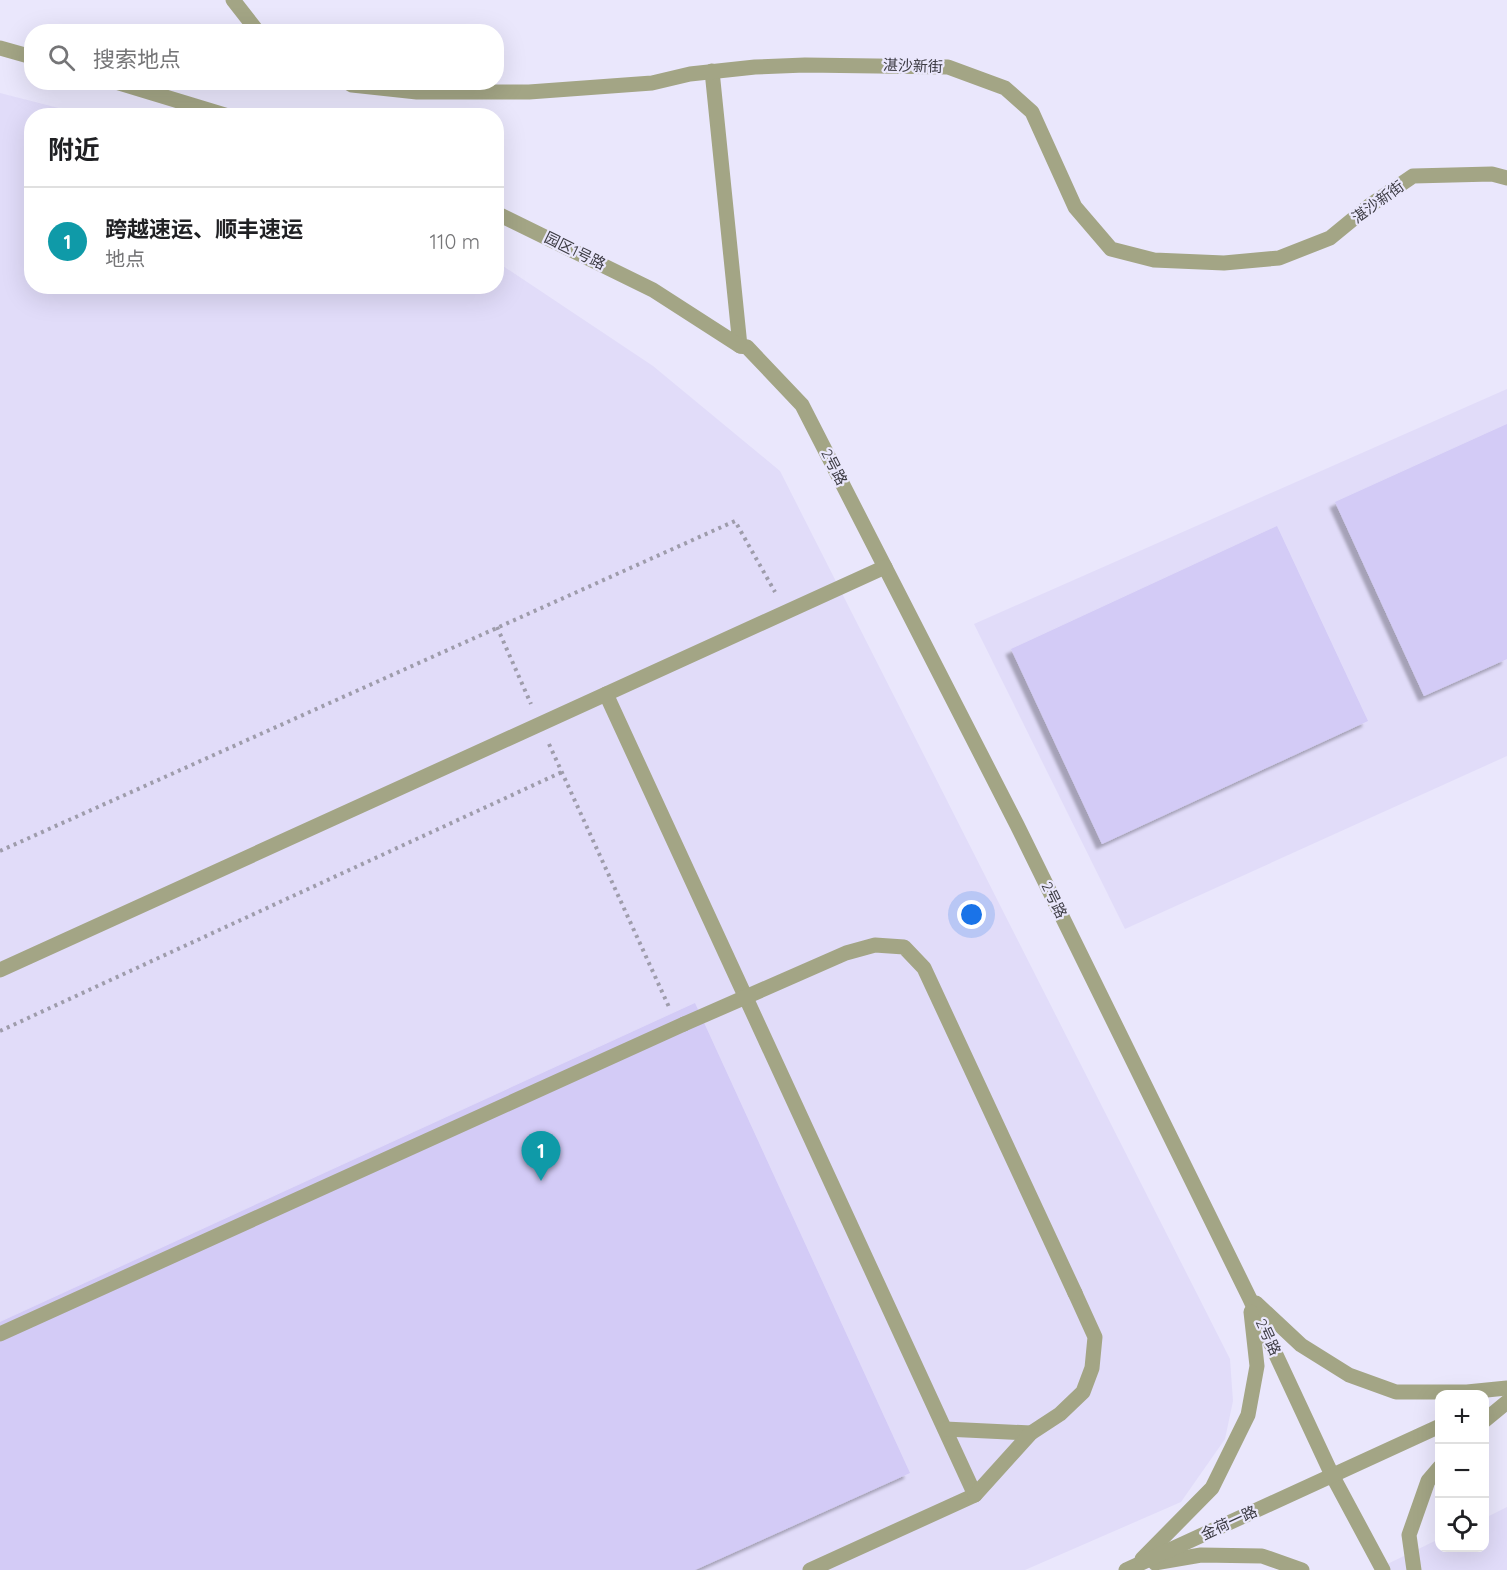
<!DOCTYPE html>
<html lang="zh">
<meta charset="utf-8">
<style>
:root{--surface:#fff;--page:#f6f6f6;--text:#202124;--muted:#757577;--line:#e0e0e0;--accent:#0f766e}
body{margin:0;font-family:Quicksand,"Noto Sans SC",sans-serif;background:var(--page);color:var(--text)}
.controls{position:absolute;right:18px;bottom:18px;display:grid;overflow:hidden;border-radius:12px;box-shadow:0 6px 24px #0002}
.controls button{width:54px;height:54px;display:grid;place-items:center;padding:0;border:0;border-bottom:2px solid var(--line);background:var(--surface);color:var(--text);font:30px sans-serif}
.you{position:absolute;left:972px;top:915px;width:21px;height:21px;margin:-15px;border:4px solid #fff;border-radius:50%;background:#1a73e8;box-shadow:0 0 0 9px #1a73e833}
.badge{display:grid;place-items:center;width:39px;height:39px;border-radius:50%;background:var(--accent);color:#fff;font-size:20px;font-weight:700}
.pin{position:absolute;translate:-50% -50px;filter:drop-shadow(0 2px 3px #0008)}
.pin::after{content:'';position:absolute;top:32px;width:21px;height:18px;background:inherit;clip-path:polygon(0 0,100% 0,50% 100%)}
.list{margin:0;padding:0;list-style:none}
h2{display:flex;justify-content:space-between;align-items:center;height:78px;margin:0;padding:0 24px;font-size:26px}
h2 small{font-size:20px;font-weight:400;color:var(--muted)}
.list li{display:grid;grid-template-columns:39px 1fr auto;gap:18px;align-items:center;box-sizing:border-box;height:108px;padding:0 24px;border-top:2px solid var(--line)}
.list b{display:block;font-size:22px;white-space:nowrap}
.list p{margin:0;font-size:20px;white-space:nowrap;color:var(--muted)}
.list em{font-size:20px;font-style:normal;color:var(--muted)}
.icon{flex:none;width:33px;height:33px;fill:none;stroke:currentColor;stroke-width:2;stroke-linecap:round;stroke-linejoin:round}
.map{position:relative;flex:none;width:1507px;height:1570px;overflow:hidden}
.search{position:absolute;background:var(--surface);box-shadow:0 6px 24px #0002;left:24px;top:24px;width:480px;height:66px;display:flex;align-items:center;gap:15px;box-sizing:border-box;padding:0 21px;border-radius:24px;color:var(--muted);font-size:22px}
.panel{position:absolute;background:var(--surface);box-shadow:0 6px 24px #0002;left:24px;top:108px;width:480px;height:186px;border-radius:24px}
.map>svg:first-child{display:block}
.built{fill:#e1dcf9}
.building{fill:#d3cbf6;filter:url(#shadow)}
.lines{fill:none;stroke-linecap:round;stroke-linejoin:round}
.path{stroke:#9e9cab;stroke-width:4;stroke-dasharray:3 4.5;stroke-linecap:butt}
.minor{stroke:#a3a585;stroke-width:15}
.minor-bridge{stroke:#a3a585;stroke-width:15}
.labels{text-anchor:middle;stroke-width:4.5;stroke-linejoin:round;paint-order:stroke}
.street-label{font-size:15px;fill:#3c3b43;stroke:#eae7fc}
</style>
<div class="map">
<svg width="1507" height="1570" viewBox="0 0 1507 1570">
<defs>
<filter id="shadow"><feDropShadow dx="-5.5" dy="5.5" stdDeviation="1.5" flood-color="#0004"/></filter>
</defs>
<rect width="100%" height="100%" fill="#eae7fc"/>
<g class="built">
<polygon points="0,93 86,115 32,116 32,286 496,286 497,262 653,366 780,471 1230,1359 1233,1401 1225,1439 1181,1502 1025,1570 0,1570"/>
<polygon points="1507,389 1507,756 1125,929 974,624"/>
<polygon points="1507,1507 1507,1570 1375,1570 1439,1539 1440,1548 1484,1548 1485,1518"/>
</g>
<g class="building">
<polygon points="1507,424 1507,659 1424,696 1335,502"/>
<polygon points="1277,526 1368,721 1102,844 1011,649"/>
<polygon points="695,1003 910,1473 695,1570 0,1570 0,1322"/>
</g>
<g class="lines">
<g class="path">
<polyline points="497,627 531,704"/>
<polyline points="549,744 669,1007"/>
<polyline points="0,851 735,521 775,592"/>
<polyline points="0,1031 562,772"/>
</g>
<g class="minor">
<polyline points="233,0 258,32"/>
<polyline points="0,48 32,57"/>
<polyline points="712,71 740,346"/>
<polyline points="116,82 228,116"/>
<polyline points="347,82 352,85 417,92 529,92 652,83 690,74 755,67 805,65 948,67 1005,88 1032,112 1075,207 1111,249 1154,260 1224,263 1279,258 1330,238 1369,206 1413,176 1492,174 1507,178"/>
<polyline points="496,213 653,290 740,346 747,347 802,405 1017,825 1249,1297 1332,1475 1383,1570"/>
<polyline points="606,694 975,1495 810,1570"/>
<polyline points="0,970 885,567"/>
<polyline points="1256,1303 1301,1345 1349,1375 1396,1392 1467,1392 1507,1388"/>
<polyline points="0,1334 684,1024"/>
<polyline points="1484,1421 1507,1402"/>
<polyline points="945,1429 1031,1433"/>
<polyline points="975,1495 1031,1433 1060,1414 1083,1392 1092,1368 1095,1337 1075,1293"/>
<polyline points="1142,1559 1212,1488 1248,1415 1257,1366 1251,1312"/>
<polyline points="1155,1563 1201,1555 1262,1556 1302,1570"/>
<polyline points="1126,1570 1440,1426"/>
<polyline points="1414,1570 1409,1535 1428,1481 1440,1467"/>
</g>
<polyline class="minor-bridge" points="684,1024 846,953 875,945 904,947 924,968 1075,1293"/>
</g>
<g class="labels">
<g class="street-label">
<text transform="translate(913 66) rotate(2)" y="5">湛沙新街</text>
<text transform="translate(1378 202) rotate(-36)" y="5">湛沙新街</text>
<text transform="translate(575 251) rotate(26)" y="5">园区1号路</text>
<text transform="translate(834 467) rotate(63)" y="5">2号路</text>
<text transform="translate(1054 900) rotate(64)" y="5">2号路</text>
<text transform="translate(1268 1337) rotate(65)" y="5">2号路</text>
<text transform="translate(1229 1523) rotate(-25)" y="5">金荷一路</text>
</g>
</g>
</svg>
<div class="controls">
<button>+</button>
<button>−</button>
<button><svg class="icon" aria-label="locate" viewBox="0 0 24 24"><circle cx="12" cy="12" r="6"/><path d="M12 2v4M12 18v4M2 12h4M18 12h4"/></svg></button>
</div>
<div class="you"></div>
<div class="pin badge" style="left:541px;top:1181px;background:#0f9aa8">1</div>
<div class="search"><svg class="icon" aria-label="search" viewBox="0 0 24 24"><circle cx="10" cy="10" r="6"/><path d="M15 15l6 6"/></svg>搜索地点</div>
<section class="panel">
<h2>附近<small></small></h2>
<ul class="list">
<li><span class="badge" style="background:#0f9aa8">1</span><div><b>跨越速运、顺丰速运</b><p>地点</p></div><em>110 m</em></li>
</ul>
</section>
</div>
